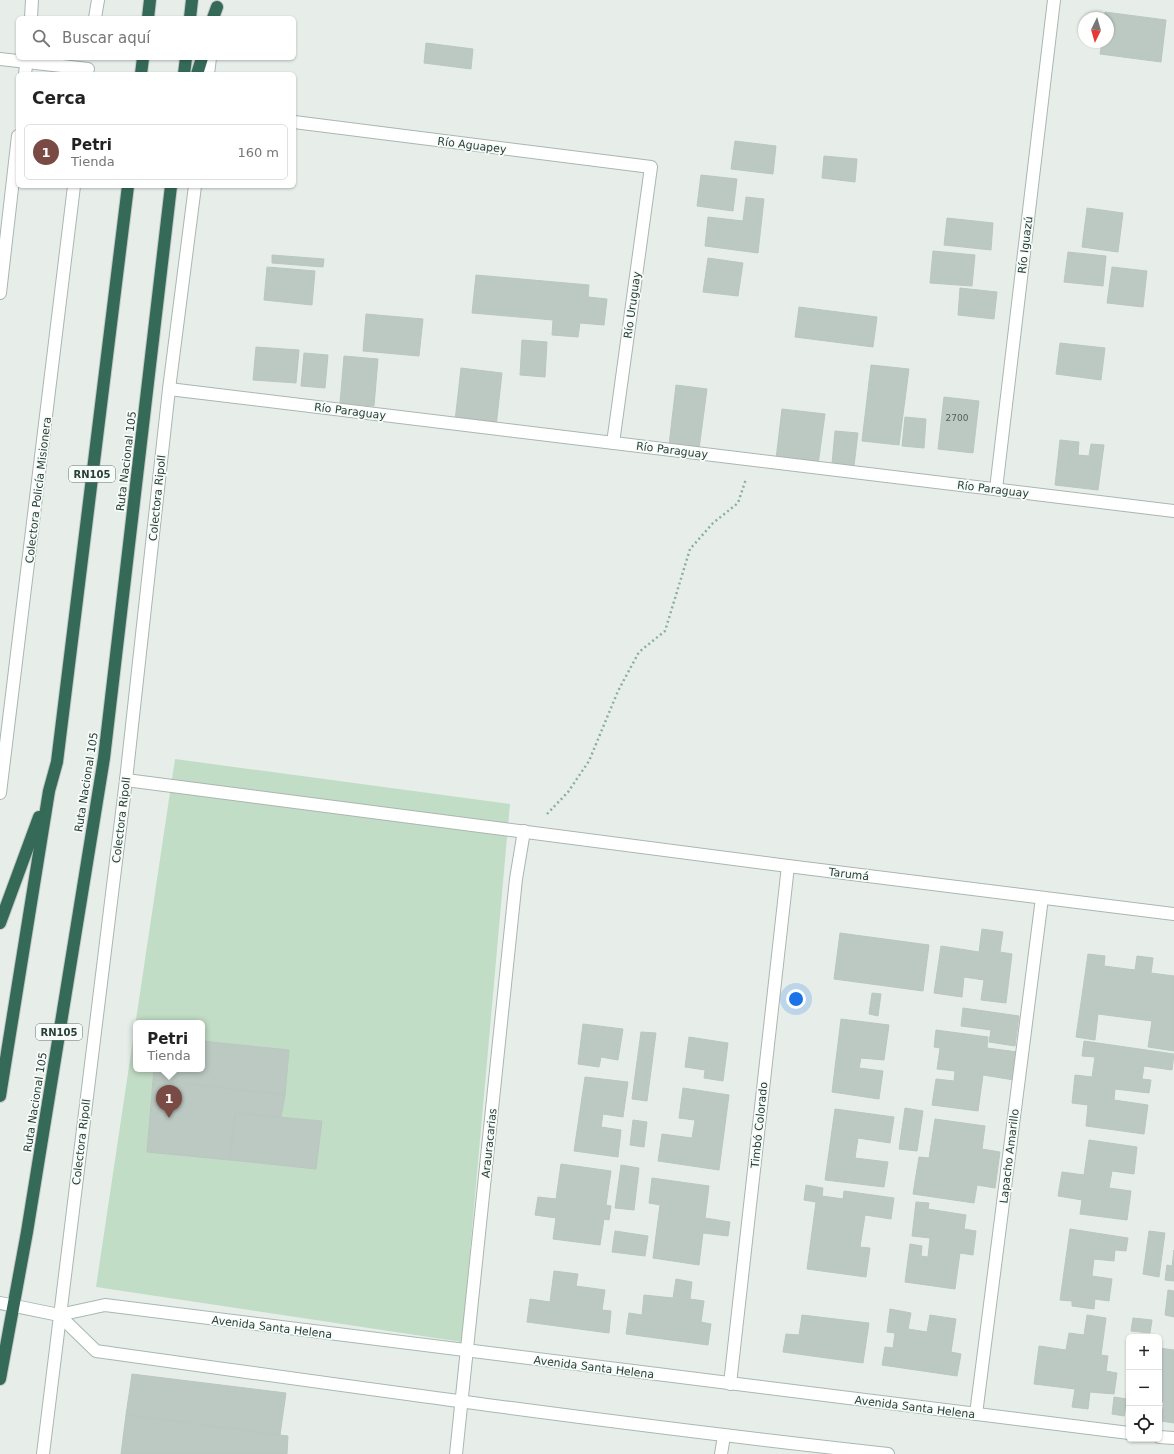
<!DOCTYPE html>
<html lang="es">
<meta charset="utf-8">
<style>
:root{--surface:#fff;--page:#f6f6f6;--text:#222;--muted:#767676;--line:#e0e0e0;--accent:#7a4a44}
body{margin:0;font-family:"DejaVu Sans",sans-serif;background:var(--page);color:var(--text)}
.controls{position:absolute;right:12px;bottom:12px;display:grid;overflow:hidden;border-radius:6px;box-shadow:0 1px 3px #0004}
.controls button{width:36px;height:36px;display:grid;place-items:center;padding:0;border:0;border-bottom:1px solid var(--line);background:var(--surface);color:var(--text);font:20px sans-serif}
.compass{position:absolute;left:1078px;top:12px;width:36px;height:36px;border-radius:50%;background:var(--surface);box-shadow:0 1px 3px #0004;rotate:185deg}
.you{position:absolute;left:796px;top:999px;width:14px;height:14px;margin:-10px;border:3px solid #fff;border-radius:50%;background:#1a73e8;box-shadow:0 0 0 6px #1a73e833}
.badge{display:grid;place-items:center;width:26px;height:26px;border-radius:50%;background:var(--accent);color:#fff;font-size:13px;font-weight:700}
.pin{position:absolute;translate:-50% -33px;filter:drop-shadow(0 1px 2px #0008)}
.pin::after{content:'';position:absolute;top:21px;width:14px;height:12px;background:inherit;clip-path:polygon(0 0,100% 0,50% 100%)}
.popup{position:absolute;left:133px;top:1020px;width:72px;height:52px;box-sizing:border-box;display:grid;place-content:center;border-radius:6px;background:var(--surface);filter:drop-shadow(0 1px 3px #0005);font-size:13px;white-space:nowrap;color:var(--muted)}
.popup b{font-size:15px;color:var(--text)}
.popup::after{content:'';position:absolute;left:50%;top:100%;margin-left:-8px;border:8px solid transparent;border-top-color:var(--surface)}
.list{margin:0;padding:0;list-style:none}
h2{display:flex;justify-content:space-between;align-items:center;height:52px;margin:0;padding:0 16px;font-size:17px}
h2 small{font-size:13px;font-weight:400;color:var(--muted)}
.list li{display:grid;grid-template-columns:26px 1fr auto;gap:12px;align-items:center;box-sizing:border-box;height:56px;margin:0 8px 8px;padding:0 8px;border:1px solid var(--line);border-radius:6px}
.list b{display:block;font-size:15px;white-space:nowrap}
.list p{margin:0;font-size:13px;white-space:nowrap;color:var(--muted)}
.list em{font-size:13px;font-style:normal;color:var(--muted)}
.icon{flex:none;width:22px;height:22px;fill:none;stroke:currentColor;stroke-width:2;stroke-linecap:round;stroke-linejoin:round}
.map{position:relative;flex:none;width:1174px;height:1454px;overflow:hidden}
.search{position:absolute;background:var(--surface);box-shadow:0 1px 3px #0004;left:16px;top:16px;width:280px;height:44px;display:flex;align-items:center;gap:10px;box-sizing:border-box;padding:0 14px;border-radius:6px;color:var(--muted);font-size:15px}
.panel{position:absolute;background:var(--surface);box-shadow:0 1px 3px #0004;left:16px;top:72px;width:280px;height:116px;border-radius:6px}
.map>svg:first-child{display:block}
.green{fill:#c2ddc6;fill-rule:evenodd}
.building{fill:#bcc9c3;stroke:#bac7c0}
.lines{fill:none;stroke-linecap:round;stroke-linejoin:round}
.lane-casing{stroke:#aab6b0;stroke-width:14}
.street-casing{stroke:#aab6b0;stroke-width:14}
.secondary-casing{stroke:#a6b9b0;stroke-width:14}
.highway-casing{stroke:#c3c9c7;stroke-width:14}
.path{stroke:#8aaf9f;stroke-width:2.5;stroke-dasharray:2 3;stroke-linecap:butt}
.lane{stroke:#fff;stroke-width:12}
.street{stroke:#fff;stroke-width:12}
.secondary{stroke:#fff;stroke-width:12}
.highway{stroke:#356958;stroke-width:12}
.labels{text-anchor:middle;stroke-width:3.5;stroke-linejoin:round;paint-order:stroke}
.number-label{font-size:9px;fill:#4c6259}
.shield{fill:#f7fbf9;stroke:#657770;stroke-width:1}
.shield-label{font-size:10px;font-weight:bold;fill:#273f36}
.street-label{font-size:11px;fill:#273f36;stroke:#f7fbf9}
</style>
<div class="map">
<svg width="1174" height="1454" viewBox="0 0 1174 1454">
<rect width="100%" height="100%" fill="#e7eeea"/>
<path class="green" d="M 175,759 L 510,804 L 462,1342 L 96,1287 ZM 136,1023 L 202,1023 L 202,1069 L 136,1069 Z"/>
<g class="building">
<polygon points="1105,12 1166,20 1161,62 1100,54 1102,42 1108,42 1108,18 1105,18"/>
<polygon points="426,43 473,49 471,69 424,63"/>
<polygon points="735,141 776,146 773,174 731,169"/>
<polygon points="824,156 857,159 855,182 822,178"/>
<polygon points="701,175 737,179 733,211 697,206"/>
<polygon points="746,197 764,199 758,253 705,246 708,217 743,221"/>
<polygon points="1087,208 1123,213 1118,252 1082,247"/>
<polygon points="947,218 993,223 991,250 944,245"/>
<polygon points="933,251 975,255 972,286 930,283"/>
<polygon points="1068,252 1106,256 1103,286 1064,282"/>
<polygon points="272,255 324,259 323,267 272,263"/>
<polygon points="708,258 743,263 738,296 703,292"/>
<polygon points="267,267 315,271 312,305 264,300"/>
<polygon points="1112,267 1147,271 1143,307 1107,303"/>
<polygon points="476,275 589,285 588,297 607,299 604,325 580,323 578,337 552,335 553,320 472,313"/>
<polygon points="960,288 997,292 994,319 958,315"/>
<polygon points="799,307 877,317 873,347 795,337"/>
<polygon points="366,314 423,319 419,356 363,351"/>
<polygon points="522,340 547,342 545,377 520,375"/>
<polygon points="1060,343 1105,348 1101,380 1056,374"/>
<polygon points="256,347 299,350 296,383 253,380"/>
<polygon points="304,353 328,355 325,388 301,386"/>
<polygon points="344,356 378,359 374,406 340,403"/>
<polygon points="871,365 909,369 899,445 862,441"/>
<polygon points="461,368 502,373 496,427 455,421"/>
<polygon points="676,385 707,389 699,449 669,445"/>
<polygon points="944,397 979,401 973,453 938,449"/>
<polygon points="782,409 825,414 818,465 776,459"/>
<polygon points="905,417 926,419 924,448 902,446"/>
<polygon points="835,431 858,433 854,466 832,464"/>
<polygon points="1060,440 1079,442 1078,455 1089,456 1091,444 1104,445 1098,490 1055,485"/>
<polygon points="982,929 1003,932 1000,952 1012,954 1006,1003 981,1000 984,980 964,977 962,997 934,993 941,946 979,952"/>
<polygon points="840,933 929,945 923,991 834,979"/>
<polygon points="1088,954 1105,956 1104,966 1135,970 1137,956 1153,958 1151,973 1174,976 1174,1051 1148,1047 1152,1021 1098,1014 1095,1040 1076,1037"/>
<polygon points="872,993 881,994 878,1016 869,1014"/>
<polygon points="963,1008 1019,1016 1015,1046 989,1042 991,1030 961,1026"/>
<polygon points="841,1019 889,1025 884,1060 861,1058 859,1068 883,1071 879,1099 832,1092"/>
<polygon points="583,1024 623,1029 618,1060 601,1057 599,1067 578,1064"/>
<polygon points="936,1030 988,1037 987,1048 1018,1052 1014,1080 983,1075 978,1111 932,1105 936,1079 954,1081 955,1071 937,1069 940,1048 934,1047"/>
<polygon points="641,1032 656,1033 647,1101 632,1099"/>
<polygon points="689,1037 728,1043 723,1081 704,1078 705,1070 685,1067"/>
<polygon points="202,1041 289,1050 285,1095 153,1080 154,1069 202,1069"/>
<polygon points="1084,1041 1174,1054 1172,1070 1144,1066 1142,1079 1151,1080 1149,1093 1115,1089 1114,1100 1148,1105 1144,1134 1086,1126 1088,1105 1072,1103 1075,1075 1092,1077 1095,1057 1082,1056"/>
<polygon points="585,1077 628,1082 623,1117 603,1114 601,1127 621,1130 618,1157 574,1151"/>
<polygon points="153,1080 285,1095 281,1117 235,1113 230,1160 147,1152"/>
<polygon points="683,1088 729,1095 719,1170 658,1161 662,1134 692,1138 695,1120 679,1118"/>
<polygon points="905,1108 923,1111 917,1151 899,1149"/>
<polygon points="835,1109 894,1117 890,1143 858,1138 855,1158 888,1162 884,1187 825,1180"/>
<polygon points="235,1113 322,1121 316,1169 230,1160"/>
<polygon points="935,1119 985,1126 982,1149 1000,1152 995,1188 977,1185 974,1203 913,1194 919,1157 929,1158"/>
<polygon points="633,1120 647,1122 644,1147 630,1145"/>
<polygon points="1089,1140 1137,1147 1134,1174 1112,1171 1109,1188 1131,1191 1127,1220 1080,1214 1082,1200 1058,1196 1062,1172 1084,1175"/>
<polygon points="561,1164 611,1171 606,1205 611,1206 609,1220 604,1219 600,1245 553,1239 556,1218 535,1215 538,1197 556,1199"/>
<polygon points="621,1165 639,1168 634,1210 615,1208"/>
<polygon points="652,1178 709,1186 705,1218 730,1222 728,1236 703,1233 699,1265 653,1258 660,1205 649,1203"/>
<polygon points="806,1185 823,1188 822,1196 843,1199 844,1191 894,1198 891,1219 865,1215 860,1247 870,1248 866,1277 807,1269 816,1202 804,1200"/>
<polygon points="916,1202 929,1203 928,1209 966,1215 964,1229 976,1231 973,1255 960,1253 955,1289 905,1282 910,1244 922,1246 921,1256 928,1257 930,1238 912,1236"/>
<polygon points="1070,1229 1128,1238 1126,1251 1115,1250 1114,1261 1094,1259 1092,1276 1112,1279 1109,1301 1095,1299 1094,1309 1072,1306 1072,1301 1060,1300"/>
<polygon points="615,1231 648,1236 645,1256 612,1252"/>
<polygon points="1149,1231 1165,1233 1159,1277 1143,1274"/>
<polygon points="1174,1250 1174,1281 1165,1280 1167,1265 1172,1266"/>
<polygon points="554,1271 578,1274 576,1286 605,1290 602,1310 611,1311 609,1333 527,1322 530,1299 550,1302"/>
<polygon points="676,1279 692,1282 690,1299 704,1301 701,1322 711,1324 708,1345 626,1334 629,1313 642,1315 644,1295 673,1298"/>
<polygon points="1168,1290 1174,1291 1174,1317 1165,1315"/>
<polygon points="890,1309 911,1313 908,1329 927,1332 930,1315 956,1319 951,1352 961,1354 957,1376 882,1365 885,1347 893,1348 895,1333 887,1332"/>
<polygon points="802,1315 869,1323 863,1363 783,1352 786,1334 799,1335"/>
<polygon points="1087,1315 1106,1318 1101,1355 1108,1356 1106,1371 1117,1373 1114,1394 1090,1392 1088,1409 1072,1407 1075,1389 1034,1384 1039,1346 1066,1350 1069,1333 1084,1335"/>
<polygon points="1133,1318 1152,1320 1150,1333 1131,1331"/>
<polygon points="1159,1348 1174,1350 1174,1423 1161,1421 1164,1402 1159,1402"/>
<polygon points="1129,1373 1129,1397 1126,1397"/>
<polygon points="132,1374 286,1393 280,1435 126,1415"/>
<polygon points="1114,1397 1127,1399 1124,1416 1112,1414"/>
<polygon points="126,1415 288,1436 287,1454 121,1454"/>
</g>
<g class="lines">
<defs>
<g id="lane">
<polyline points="31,18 32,0"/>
<polyline points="25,74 27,58"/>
<polyline points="0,293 18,136"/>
</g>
<g id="street">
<polyline points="95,18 98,0"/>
<polyline points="0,59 88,69"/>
<polyline points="208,74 210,58"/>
<polyline points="294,122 651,167 613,443"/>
<polyline points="169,389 1174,511"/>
<polyline points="996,489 1054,0"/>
<polyline points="126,780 788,866 1174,914"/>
<polyline points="0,793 74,186"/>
<polyline points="730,1384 788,866"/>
<polyline points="976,1414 1042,898"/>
<polyline points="43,1454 126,780 169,389 195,186"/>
<polyline points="456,1454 516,879 524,831"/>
<polyline points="721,1454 724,1436"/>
</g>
<g id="secondary">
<polyline points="0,1303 59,1315 105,1305 1129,1433"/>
<path d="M 59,1315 L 96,1351 C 360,1388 623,1425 888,1454"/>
<polyline points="1159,1437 1174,1438"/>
</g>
<g id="highway">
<polyline points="148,18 150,0"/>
<polyline points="190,18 192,0"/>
<polyline points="213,18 217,7"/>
<polyline points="141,74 143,58"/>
<polyline points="184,74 186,58"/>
<polyline points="197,74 202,58"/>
<polyline points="0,923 39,817"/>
<polyline points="0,1096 49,791 57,762 128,186"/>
<polyline points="0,1379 27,1232 104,758 171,186"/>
</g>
</defs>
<use href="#lane" class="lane-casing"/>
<use href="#street" class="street-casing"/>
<use href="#secondary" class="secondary-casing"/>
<use href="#highway" class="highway-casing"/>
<polyline class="path" points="547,814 568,792 589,761 618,691 639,652 665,631 690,549 713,523 738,503 746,479"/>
<use href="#lane" class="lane"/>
<use href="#street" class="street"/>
<use href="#secondary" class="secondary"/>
<use href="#highway" class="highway"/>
</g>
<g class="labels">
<g class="number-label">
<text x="957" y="421">2700</text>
</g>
<g class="shield">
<rect x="69" y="466" width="46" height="16" rx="3"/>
<rect x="36" y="1024" width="46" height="16" rx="3"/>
</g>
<g class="shield-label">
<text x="92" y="478">RN105</text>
<text x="59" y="1036">RN105</text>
</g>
<g class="street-label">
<text transform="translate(472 145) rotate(7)" y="4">Río Aguapey</text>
<text transform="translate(1025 245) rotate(-83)" y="4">Río Iguazú</text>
<text transform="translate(632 305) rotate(-82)" y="4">Río Uruguay</text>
<text transform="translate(350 411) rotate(7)" y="4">Río Paraguay</text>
<text transform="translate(672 450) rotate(7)" y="4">Río Paraguay</text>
<text transform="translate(126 461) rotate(-83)" y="4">Ruta Nacional 105</text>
<text transform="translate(993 489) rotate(7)" y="4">Río Paraguay</text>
<text transform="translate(38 490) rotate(-83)" y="4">Colectora Policía Misionera</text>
<text transform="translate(157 498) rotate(-84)" y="4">Colectora Ripoll</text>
<text transform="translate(86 782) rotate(-81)" y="4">Ruta Nacional 105</text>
<text transform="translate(121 820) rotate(-83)" y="4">Colectora Ripoll</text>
<text transform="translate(849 874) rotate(7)" y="4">Tarumá</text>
<text transform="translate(35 1102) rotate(-81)" y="4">Ruta Nacional 105</text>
<text transform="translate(759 1125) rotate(-84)" y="4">Timbó Colorado</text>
<text transform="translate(81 1142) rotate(-83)" y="4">Colectora Ripoll</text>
<text transform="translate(489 1143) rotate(-84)" y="4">Arauracarias</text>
<text transform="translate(1009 1156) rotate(-83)" y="4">Lapacho Amarillo</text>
<text transform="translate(272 1327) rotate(7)" y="4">Avenida Santa Helena</text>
<text transform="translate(594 1367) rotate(7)" y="4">Avenida Santa Helena</text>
<text transform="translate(915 1407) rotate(7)" y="4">Avenida Santa Helena</text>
</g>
</g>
</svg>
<div class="controls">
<button>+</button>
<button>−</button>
<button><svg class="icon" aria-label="locate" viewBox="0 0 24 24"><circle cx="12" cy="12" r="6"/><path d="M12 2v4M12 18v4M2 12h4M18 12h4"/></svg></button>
</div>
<svg class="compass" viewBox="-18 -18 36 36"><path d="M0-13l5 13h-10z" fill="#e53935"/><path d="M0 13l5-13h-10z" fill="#767676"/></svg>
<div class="you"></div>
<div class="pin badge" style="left:169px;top:1118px">1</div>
<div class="popup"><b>Petri</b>Tienda</div>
<div class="search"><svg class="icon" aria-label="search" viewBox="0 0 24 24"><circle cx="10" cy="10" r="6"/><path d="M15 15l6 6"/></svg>Buscar aquí</div>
<section class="panel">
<h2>Cerca<small></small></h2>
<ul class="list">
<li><span class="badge">1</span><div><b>Petri</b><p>Tienda</p></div><em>160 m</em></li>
</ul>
</section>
</div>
